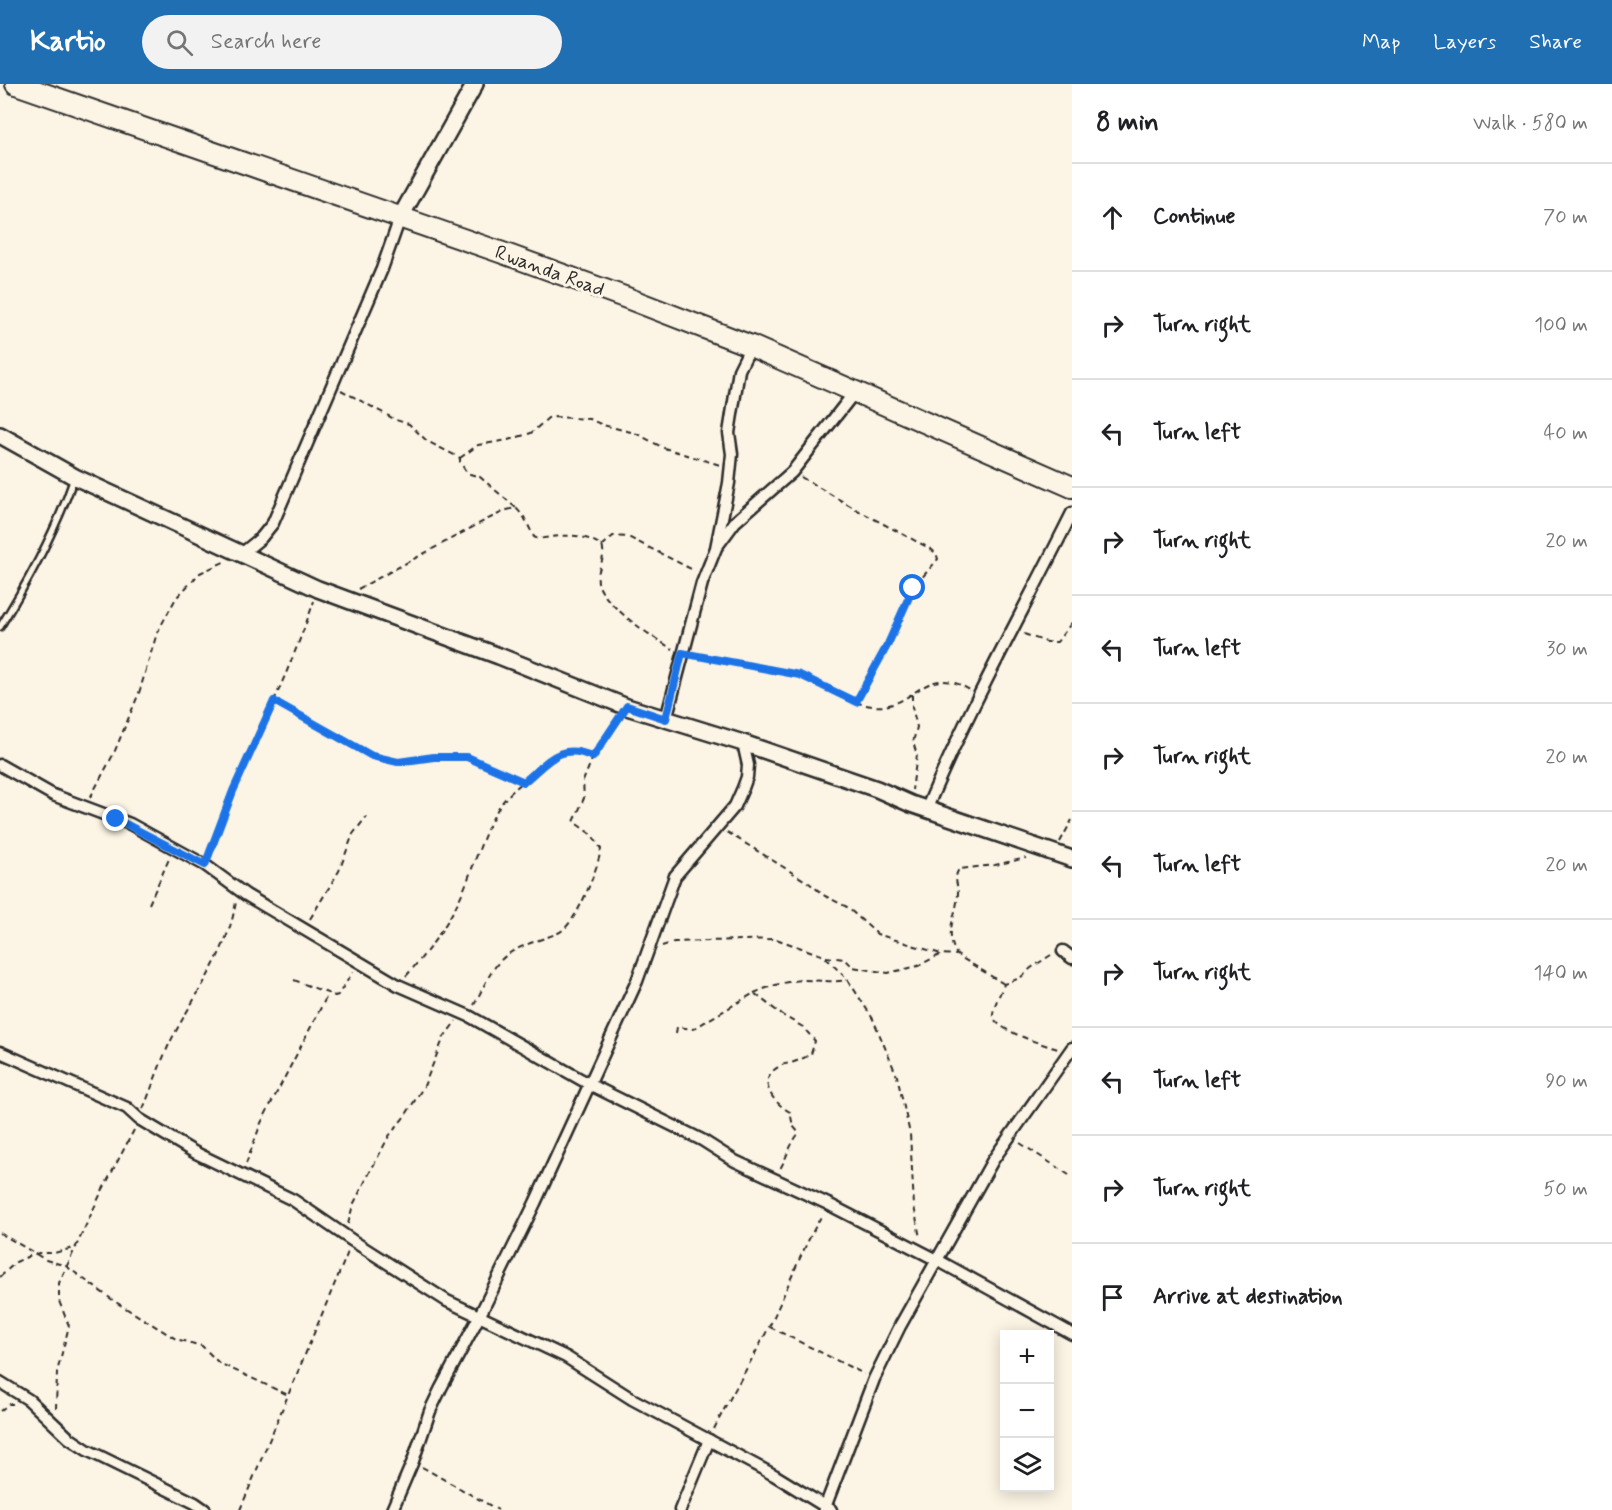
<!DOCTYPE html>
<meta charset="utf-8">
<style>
:root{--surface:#fff;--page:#f2f2f2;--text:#202124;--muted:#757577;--line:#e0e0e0;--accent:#1f6fb2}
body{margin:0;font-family:Mynerve,sans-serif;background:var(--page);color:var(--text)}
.controls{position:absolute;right:18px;bottom:18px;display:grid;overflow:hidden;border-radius:0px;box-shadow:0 3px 15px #0003}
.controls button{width:54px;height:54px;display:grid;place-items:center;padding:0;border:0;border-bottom:2px solid var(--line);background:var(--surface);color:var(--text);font:30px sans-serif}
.stop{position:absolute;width:18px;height:18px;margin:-14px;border:4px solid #1a73e8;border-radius:50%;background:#fff}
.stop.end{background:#1a73e8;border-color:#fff;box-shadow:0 2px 6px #0008}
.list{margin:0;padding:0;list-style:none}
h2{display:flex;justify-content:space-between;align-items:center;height:78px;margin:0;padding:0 24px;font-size:26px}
h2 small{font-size:20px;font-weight:400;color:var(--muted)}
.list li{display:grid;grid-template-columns:39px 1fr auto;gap:18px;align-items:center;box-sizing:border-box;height:108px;padding:0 24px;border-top:2px solid var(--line)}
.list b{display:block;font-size:22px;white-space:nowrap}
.list em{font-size:20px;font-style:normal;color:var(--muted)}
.icon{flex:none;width:33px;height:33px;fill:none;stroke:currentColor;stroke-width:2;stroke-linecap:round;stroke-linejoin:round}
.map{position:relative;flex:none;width:1072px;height:1426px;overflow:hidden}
header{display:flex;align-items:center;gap:36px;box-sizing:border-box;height:84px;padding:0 30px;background:var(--accent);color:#fff}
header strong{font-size:28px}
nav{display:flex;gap:33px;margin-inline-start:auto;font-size:21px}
.search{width:420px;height:54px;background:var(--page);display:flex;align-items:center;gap:15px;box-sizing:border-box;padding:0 21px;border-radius:33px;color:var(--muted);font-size:22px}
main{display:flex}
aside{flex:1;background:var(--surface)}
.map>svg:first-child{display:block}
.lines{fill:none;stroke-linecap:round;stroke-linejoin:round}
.lane-casing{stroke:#2b2b2b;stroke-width:10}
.street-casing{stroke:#2b2b2b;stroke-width:15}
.secondary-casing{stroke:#2b2b2b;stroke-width:20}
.highway-casing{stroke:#2b2b2b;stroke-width:24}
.path{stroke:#2b2b2b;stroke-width:2;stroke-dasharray:6 4.5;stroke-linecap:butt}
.lane{stroke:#fcf5e5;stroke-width:5}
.street{stroke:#fcf5e5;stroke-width:10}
.secondary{stroke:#fcf5e5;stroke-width:15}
.highway{stroke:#fcf5e5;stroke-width:20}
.route{stroke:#1a73e8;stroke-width:8}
.labels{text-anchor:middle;stroke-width:6;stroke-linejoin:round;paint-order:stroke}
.street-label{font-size:20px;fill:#2b2b2b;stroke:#fcf5e5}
</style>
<header>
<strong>Kartio</strong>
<div class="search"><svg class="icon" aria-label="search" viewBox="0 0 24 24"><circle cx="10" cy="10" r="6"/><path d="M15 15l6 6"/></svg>Search here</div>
<nav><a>Map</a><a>Layers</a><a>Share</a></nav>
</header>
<main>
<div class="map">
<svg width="1072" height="1426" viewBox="0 0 1072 1426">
<rect width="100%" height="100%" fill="#fcf5e5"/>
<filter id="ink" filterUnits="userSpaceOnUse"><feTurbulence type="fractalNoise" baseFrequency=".0167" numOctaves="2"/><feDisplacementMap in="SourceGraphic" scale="12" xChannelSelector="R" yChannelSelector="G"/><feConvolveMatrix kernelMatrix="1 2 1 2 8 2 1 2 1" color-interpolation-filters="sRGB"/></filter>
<g filter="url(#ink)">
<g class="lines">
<defs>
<path id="lane" d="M 0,543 C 29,496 56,447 74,394"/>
<g id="street">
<polyline points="718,461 735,438 792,388 854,309"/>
<polyline points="240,471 261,454 273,439 382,185 400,134"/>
<polyline points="666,635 702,499 716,464 729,399 732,370 729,349 739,286 751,262"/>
<polyline points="0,681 53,711 130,740 205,781 246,811 398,901 469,932 589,1000 702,1056 735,1077 828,1120 939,1177 1072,1250"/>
<path d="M 927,724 C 969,623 1023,528 1072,429"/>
<polyline points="1063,867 1072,874"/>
<polyline points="0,968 127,1024 139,1035 194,1068 293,1116 353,1157 447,1217 566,1273 632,1315 774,1391 831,1426"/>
<polyline points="0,1298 29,1316 69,1354 87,1366 195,1419 205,1426"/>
<polyline points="392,1426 413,1377 430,1327 441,1304 480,1231 535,1119 637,897 675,792 735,722 743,704 747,693 748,681 743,659"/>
<polyline points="680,1426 709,1356"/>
<polyline points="824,1426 874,1295 900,1242 993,1076 1072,964"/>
</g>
<g id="secondary">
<polyline points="400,134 475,0"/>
<polyline points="0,351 75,393 318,505 499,572 627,623 743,659 877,705 911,720 1072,775"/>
</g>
<polyline id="highway" points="16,0 500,168 627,214 751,262 1072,403"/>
</defs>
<use href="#lane" class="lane-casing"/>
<use href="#street" class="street-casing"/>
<use href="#secondary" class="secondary-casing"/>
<use href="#highway" class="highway-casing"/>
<g class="path">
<polyline points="341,306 396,336 409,340 427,357 460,374 460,378 467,389 480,393 516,424"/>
<polyline points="460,374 478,361 508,356 531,349 548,334 556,333 589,335 603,341 635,349 664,364 720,381"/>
<polyline points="801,393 859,427 929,464 936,469 938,475 913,504 888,560 856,618"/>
<polyline points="602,462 613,452 628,453 695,487"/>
<path d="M 358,505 L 486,436 L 507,426 L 516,424 L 524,433 L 534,453 L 538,455 C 562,451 582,448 602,462 C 607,474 596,485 598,498 C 601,519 654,555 673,565"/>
<polyline points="1024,550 1046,558 1057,558 1072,538"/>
<path d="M 696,571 C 727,577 771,581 800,592 C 824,600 846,619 872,622 C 915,627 923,577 970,606"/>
<polyline points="912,610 912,623 917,643 913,658 917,671 912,706"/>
<polyline points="274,617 372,672 398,678 433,673 467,673 524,697"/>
<polyline points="90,714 114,669 139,609 157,549 176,514 200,489 226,477"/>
<polyline points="727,748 809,799 825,812 847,823 877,850 941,870 956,871"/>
<polyline points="1060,758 1072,736"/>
<path d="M 208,772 C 240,685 284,604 314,517"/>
<polyline points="149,820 169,775"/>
<polyline points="310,835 339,787 353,750 367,732"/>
<polyline points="662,862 674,858 776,855 824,872 848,896 873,935 897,992 910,1050 914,1122 920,1154"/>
<path d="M 1051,871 L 1031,884 L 1020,894 L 1004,900 C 1001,909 993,922 993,931 C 993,946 1045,961 1058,965"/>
<polyline points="826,873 845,875 853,883 888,889 918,882 941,870"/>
<path d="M 406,892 C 431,864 452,835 466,800 C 477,773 485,744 501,720 C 513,703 544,682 560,668 C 572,665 582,668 593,673"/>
<polyline points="294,896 335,912 338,911 353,888"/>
<path d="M 1004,900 L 957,871 C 943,847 957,833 958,809 C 958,800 953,794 959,785 L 995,781 L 1026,774"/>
<path d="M 754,909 C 770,902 786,897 804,896 C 819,896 833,899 847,896"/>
<path d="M 474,921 C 482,907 488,890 500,877 C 514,862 539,857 558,849 C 576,842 598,784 601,765 L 592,751 L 574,738 L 584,714 L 583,697 L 593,673 L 620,633"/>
<path d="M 676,949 L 677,943 L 693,945 L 754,909 L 782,931 L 803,943 L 815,957 L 811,970 C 805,973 800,976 794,978 C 789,980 784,979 780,982 C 755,995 772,1018 790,1028 L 793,1042 L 799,1049 C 790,1060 787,1073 780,1085"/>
<path d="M 143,1025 C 154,999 162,972 176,947 C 198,906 229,865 236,817"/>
<polyline points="1020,1059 1072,1093"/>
<polyline points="246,1080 261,1039 328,910"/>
<polyline points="348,1140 353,1121 371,1086 389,1052 405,1032 424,1002 444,953 456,937"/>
<polyline points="0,1149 46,1176 66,1182 114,1217 176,1255 202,1262 219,1279 288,1311"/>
<polyline points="0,1193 16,1178 29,1172 39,1169 54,1169 77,1163"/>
<polyline points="770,1243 864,1290"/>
<polyline points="56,1325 57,1288 69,1242 59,1217 59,1199 101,1109 134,1046"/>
<polyline points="0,1327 9,1320 13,1320"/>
<path d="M 714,1345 C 732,1309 753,1275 771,1239 C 788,1203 802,1165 822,1131"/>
<polyline points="422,1383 498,1426"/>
<polyline points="240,1426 348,1168"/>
</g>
<use href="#lane" class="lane"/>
<use href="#street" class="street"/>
<use href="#secondary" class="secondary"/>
<use href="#highway" class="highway"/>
</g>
</g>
<g class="lines" filter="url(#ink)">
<path class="route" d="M 116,735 L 205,781 L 233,707 L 274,617 L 372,672 L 398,678 L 434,673 L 467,673 L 524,698 C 548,678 560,657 593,673 L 627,622 L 666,635 L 682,569 L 800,591 L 856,618 L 888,560 L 913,504"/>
</g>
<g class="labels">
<g class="street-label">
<text transform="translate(550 186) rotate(20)" y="7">Rwanda Road</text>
</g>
</g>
</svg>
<div class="controls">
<button>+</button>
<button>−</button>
<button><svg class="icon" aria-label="layers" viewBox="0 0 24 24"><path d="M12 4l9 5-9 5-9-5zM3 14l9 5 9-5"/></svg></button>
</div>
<div class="stop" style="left:913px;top:504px"></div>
<div class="stop end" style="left:116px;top:735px"></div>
</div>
<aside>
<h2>8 min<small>Walk · 580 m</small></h2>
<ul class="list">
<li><svg class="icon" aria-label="ahead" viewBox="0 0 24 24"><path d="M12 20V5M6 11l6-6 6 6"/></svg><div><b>Continue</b></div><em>70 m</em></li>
<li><svg class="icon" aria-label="right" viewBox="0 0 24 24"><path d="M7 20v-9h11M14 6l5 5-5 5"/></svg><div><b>Turn right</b></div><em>100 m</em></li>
<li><svg class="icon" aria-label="left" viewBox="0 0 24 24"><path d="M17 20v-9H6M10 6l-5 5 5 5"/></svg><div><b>Turn left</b></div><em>40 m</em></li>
<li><svg class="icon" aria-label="right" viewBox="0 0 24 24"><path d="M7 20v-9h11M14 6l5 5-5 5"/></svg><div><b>Turn right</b></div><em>20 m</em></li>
<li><svg class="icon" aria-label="left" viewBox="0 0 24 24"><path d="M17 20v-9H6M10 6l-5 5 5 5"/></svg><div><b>Turn left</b></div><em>30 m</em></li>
<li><svg class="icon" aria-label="right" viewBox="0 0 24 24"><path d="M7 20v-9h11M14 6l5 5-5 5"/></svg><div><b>Turn right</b></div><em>20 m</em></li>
<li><svg class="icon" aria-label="left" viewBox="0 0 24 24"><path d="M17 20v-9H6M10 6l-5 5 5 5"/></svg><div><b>Turn left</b></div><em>20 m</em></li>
<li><svg class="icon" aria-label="right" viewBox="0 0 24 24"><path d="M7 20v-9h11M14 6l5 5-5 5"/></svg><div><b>Turn right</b></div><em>140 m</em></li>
<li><svg class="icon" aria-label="left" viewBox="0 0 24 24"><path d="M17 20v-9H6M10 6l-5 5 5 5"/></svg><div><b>Turn left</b></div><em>90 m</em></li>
<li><svg class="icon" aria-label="right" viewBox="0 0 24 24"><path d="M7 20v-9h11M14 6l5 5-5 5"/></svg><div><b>Turn right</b></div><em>50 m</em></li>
<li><svg class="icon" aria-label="arrive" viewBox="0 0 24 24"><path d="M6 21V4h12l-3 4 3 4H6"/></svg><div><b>Arrive at destination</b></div></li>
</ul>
</aside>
</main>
